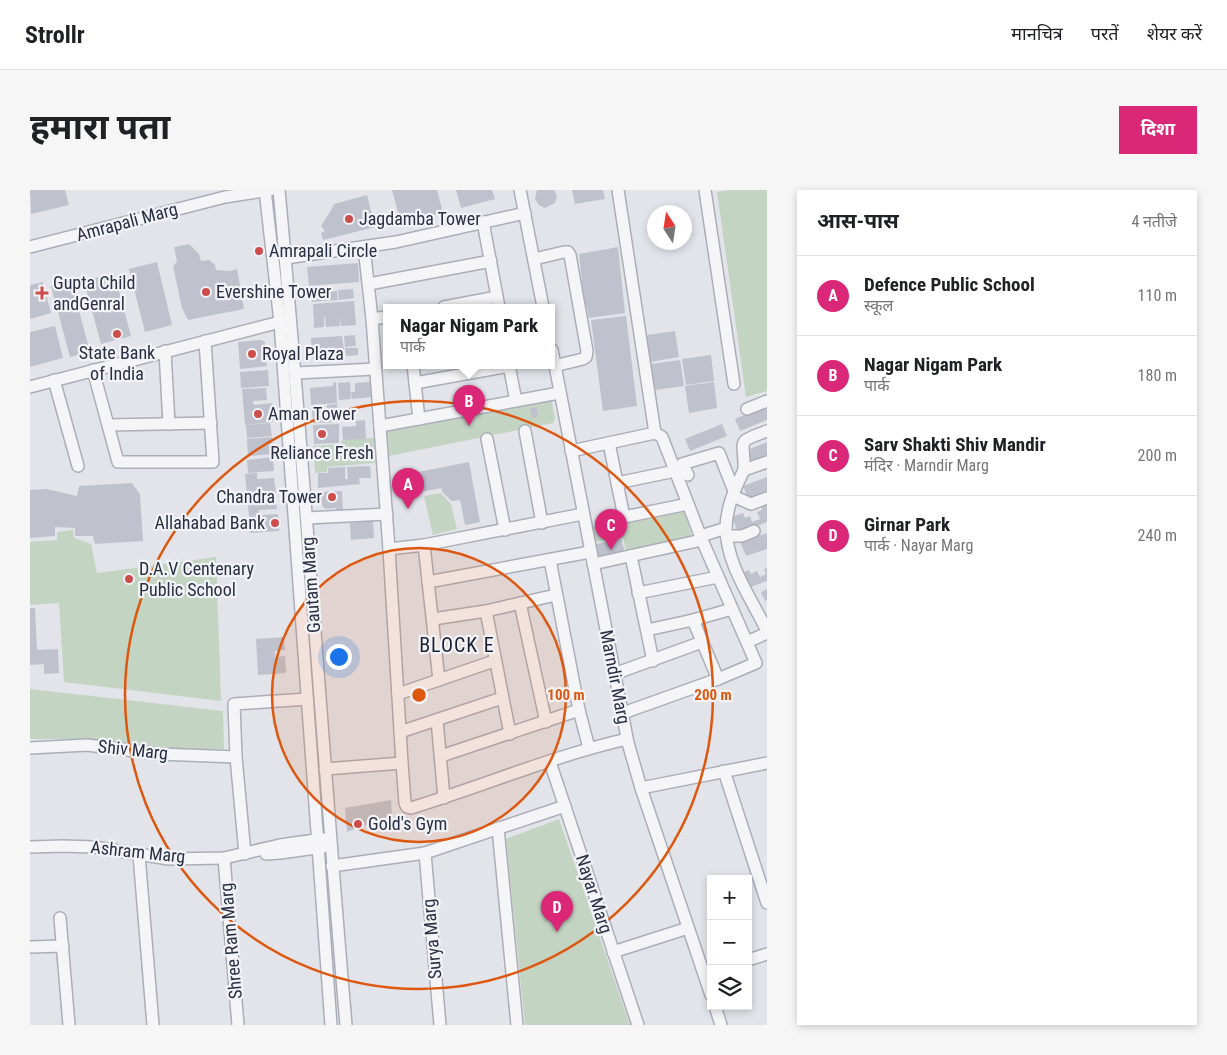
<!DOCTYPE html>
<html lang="hi">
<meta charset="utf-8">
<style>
:root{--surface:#fff;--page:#f6f6f6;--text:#202124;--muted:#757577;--line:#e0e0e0;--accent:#db2777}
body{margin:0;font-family:"Roboto Condensed","Noto Sans Devanagari",sans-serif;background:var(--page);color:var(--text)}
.controls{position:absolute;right:15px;bottom:15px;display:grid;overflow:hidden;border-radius:0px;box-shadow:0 2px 8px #0003}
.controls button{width:45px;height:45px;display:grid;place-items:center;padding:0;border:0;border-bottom:1px solid var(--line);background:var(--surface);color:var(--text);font:25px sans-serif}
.compass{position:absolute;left:617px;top:15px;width:45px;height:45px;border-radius:50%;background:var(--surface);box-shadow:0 2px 8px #0003;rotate:348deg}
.you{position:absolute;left:308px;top:466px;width:18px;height:18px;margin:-12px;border:4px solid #fff;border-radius:50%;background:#1a73e8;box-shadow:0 0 0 8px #1a73e833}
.badge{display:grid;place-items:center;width:32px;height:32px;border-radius:50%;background:var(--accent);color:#fff;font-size:16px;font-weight:700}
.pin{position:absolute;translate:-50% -41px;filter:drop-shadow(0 1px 2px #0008)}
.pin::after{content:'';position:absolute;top:26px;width:18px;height:15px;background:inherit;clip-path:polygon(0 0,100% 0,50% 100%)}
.popup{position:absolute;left:353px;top:114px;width:172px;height:65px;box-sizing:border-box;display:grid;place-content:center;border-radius:0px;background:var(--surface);filter:drop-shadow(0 1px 4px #0005);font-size:16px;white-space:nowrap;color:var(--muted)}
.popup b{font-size:19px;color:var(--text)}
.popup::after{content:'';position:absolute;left:50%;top:100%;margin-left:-10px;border:10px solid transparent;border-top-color:var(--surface)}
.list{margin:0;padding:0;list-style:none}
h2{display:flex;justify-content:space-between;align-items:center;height:65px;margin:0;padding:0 20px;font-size:21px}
h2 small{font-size:16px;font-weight:400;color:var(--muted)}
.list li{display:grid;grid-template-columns:32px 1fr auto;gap:15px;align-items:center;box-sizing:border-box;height:80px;padding:0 20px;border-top:1px solid var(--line)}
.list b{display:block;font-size:19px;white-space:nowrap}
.list p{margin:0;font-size:16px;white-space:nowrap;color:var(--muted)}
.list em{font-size:16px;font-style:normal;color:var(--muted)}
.icon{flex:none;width:28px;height:28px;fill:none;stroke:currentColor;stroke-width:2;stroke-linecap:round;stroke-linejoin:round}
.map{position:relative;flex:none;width:737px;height:835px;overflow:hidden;border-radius:0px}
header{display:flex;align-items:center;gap:30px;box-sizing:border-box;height:70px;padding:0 25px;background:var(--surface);border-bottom:1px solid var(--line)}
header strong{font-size:24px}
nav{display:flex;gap:28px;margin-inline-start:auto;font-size:18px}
.intro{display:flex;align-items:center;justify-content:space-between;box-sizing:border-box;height:120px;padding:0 30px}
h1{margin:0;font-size:35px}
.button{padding:12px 22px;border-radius:0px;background:var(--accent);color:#fff;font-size:18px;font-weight:700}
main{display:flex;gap:30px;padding:0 30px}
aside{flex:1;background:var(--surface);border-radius:0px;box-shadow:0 2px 8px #0003}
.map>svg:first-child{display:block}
.green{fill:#c4d4c3}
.building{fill:#bfc2cd}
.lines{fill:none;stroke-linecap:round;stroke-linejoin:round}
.minor-casing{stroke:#abaeb8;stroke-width:14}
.minor{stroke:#f5f5f8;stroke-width:11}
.ring{fill:none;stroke:#de570f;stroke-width:2.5}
.poi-dot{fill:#cc4d4a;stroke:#f2f3f7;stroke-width:2}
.labels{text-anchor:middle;stroke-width:4.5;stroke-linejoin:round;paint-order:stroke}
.poi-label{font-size:18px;fill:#2a2f42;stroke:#f2f3f7;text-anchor:start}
.street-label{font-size:18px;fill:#2a2f42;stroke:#f2f3f7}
.quarter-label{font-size:20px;letter-spacing:1px;fill:#1c2033;stroke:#f2f3f7}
.centre{fill:#de570f;stroke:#f2f3f7;stroke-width:2.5}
.ring-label{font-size:15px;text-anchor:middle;font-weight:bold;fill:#de570f;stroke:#f2f3f7;stroke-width:4.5;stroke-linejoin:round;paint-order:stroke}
</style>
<header>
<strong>Strollr</strong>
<nav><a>मानचित्र</a><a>परतें</a><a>शेयर करें</a></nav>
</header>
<div class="intro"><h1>हमारा पता</h1><a class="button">दिशा</a></div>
<main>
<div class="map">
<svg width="737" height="835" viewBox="0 0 737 835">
<rect width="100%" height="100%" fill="#e2e4ea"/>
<g class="green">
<polygon points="700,0 737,0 737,201 716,207 687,2"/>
<polygon points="521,207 525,229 523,233 359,266 356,239"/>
<polygon points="344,248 345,273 297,277 297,282 285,283 283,256 311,254 312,250"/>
<polygon points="411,303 421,314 427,339 403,345 394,306"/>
<polygon points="653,317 663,350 597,365 593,348 564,352 561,337"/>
<polygon points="43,340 44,348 61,354 67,383 186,367 191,511 34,492 29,413 0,415 0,352 27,350 27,342"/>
<polygon points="0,499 193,521 194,559 147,561 62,549 0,549"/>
<polygon points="529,629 600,835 495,835 476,649"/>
</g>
<g class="building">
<polygon points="0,0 35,0 39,15 1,24"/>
<polygon points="362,0 407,0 413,23 371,34"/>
<polygon points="426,0 462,0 465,9 431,18"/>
<polygon points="507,0 524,0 527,6 525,13 515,18 509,15 505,9"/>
<polygon points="542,0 573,0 575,9 545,14"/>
<polygon points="337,5 345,37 293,50 291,43 295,41 291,36 300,22 304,14"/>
<polygon points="159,54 169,64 171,71 179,70 185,75 186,80 199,81 207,79 214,119 158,130 152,118 143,76 147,72 144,57"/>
<polygon points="231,55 233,66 228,66 226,56"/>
<polygon points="588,57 595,123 559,128 553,102 549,64"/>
<polygon points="127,72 142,135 115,142 99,79"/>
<polygon points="328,73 329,92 279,96 277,77"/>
<polygon points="84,83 101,146 71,154 54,91"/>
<polygon points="41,91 60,162 40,167 21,96"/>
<polygon points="13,92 21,123 0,129 0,95"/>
<polygon points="323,99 324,108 309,110 308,100"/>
<polygon points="307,101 308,110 294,111 293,102"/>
<polygon points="291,102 293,111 282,112 281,103"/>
<polygon points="324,111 326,135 311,136 310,126 310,136 296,137 295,127 294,127 294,137 284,138 283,114"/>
<polygon points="596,126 607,216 573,221 561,130"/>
<polygon points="25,136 33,168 0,177 0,142"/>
<polygon points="645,141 649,167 620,172 617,145"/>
<polygon points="325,145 326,156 315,157 314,146"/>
<polygon points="312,146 315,167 307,167 307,160 306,167 282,168 281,148"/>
<polygon points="231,150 235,152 237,176 210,179 208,152"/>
<polygon points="315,158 328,158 328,165 316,166"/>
<polygon points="681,165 684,191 656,195 652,169"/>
<polygon points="650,170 654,196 625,200 621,174"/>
<polygon points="238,180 239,196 211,198 210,182"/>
<polygon points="306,192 307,213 281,215 280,198 303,196 303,193"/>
<polygon points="320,192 321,209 309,210 308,193"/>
<polygon points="340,192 341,207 322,209 321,202 325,202 325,193"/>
<polygon points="684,192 687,218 659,223 655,196"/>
<polygon points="236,198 237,210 223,211 224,215 242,213 243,232 215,235 212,199"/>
<polygon points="307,214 309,232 283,233 282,219 297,218 297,215"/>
<polygon points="737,215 737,230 710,241 705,229"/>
<polygon points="507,217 508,227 502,228 500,218"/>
<polygon points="335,230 336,249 313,250 312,237 326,236 326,231"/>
<polygon points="240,233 242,246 217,248 216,235"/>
<polygon points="309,234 309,253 284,254 283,235"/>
<polygon points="692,234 697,246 660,261 655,249"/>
<polygon points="242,247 244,264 218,266 217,249"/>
<polygon points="737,252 737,268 723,274 717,260"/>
<polygon points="243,267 244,281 218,283 217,270"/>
<polygon points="439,272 450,332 435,335 430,310 422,311 413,303 411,298 372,306 368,286"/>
<polygon points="340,276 341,288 329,288 330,294 288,298 288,283 298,283 298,278 315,277 315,289 318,289 317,277"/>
<polygon points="227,283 227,289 244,288 246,303 217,305 215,284"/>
<polygon points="737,287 737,302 718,309 713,296"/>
<polygon points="102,293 110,304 113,351 65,354 63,346 45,346 45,338 25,337 25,346 0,348 0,300 16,299 47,306 49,296"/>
<polygon points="312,301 313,320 306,321 306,318 296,319 293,317 291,312 290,302"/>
<polygon points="245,304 247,319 229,320 228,325 219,326 217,307"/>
<polygon points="737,312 737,332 708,343 702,327 713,323 715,328 720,326 722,332 730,329 727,322 732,320 730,314"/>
<polygon points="248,324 249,341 220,343 219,326"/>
<polygon points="343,331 344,348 321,350 320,333"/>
<polygon points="737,343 737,359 716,366 710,352"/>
<polygon points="591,349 596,365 569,371 566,354"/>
<polygon points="737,378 737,391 718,398 712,383 719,380 721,384 727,381 730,387 736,384 734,379"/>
<polygon points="737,399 737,410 735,411 731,402"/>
<polygon points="0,418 5,418 7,460 28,459 29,483 14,484 14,474 0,475"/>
<polygon points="254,447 255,460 245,461 245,467 255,466 256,483 228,485 226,449"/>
<polygon points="361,610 362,625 317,642 315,618"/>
</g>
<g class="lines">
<defs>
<g id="minor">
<polyline points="235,0 250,132 301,835"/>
<path d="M 249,0 C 275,278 292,557 316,835"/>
<polyline points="490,0 513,117"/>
<polyline points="588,0 625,243"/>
<polyline points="675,0 704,194"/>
<polyline points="453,32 469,117"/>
<polyline points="0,57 195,7 240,0"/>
<path d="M 334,57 L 342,129 L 359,359 L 372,573 L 375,613 L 377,617 L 381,618 C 453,596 523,566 597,549"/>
<polyline points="256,68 366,52 495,23"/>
<polyline points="504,69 534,62 538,62 540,65 557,161 556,167 553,169 524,176"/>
<polyline points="339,94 461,71"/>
<polyline points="414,117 467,107"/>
<polyline points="342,129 356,127"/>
<polyline points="522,160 598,553 611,598 681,805"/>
<polyline points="135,161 139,234"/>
<polyline points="383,175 389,229"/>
<polyline points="479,175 486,211"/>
<polyline points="63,180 88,272 183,272 175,151"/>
<polyline points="266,183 345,179"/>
<polyline points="24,190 48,276"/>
<polyline points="385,193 479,176"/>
<polyline points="0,197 250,132"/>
<polyline points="717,219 737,211"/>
<polyline points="78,235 181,233"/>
<polyline points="350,236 529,203"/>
<polyline points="495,241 512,333"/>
<polyline points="457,249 475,340"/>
<polyline points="579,253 594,327 658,314"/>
<polyline points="541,261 625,243 632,247 672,350 726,473 688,489 593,523"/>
<path d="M 737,272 L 714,280 C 705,298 696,318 696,339 C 697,376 722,409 737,441"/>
<path d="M 714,280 C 715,249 704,253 737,241"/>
<polyline points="658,285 652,274 689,263 704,301"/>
<polyline points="587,293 645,281"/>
<polyline points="703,306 721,314 737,308"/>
<polyline points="277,328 357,324"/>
<polyline points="671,346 696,338"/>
<polyline points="698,346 712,346 724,341"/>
<polyline points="394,355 409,490"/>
<polyline points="359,359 394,355 553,324"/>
<polyline points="601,366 623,471"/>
<polyline points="520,370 549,520 559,558"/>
<polyline points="563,374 672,350"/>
<polyline points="398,392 560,362"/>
<polyline points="608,403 688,387"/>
<polyline points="490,413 516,532"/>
<polyline points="456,421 480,544"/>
<polyline points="403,429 456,421 526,405"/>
<polyline points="663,430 688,489"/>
<polyline points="617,440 663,430 702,419"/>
<polyline points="717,452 737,443"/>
<polyline points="584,484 672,452"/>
<polyline points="368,504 464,471"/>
<polyline points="407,530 414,608"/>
<polyline points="370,542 472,508"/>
<polyline points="0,558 57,555 129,564 206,567"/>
<polyline points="411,566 549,520"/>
<polyline points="520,572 608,835"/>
<polyline points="295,579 372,573"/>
<polyline points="694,581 737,713"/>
<polyline points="611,598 737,573"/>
<polyline points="468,638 487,835"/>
<polyline points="0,657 33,656 64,657 139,669 194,668 250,655 293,649"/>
<polyline points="395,663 410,835"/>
<polyline points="215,664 206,567 204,514 277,509"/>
<polyline points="236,664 250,663 293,657"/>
<polyline points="109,665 123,835"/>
<polyline points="194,668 208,835"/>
<polyline points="302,676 395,663 535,616"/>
<polyline points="30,728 39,835"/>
<polyline points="0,757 33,756"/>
<polyline points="583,762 658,738"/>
<polyline points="718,770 737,764"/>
<polyline points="685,816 691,835"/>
</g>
</defs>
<use href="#minor" class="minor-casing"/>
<use href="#minor" class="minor"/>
</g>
<circle cx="389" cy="505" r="147" fill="#de570f" fill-opacity=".12"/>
<g class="ring">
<circle cx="389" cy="505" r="147"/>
<circle cx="389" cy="505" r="294"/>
</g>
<g class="poi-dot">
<circle cx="319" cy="29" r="5"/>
<circle cx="229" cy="61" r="5"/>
<circle cx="176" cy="102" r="5"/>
<path d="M9.5 95.5h5v5h5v5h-5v5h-5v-5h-5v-5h5z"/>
<circle cx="87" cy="144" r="5"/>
<circle cx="222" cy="164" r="5"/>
<circle cx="228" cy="224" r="5"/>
<circle cx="292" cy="244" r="5"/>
<circle cx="302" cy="307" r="5"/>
<circle cx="245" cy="333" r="5"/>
<circle cx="99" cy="389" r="5"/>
<circle cx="328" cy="634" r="5"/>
</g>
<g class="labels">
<g class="poi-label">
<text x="329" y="35">Jagdamba Tower</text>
<text x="239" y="67">Amrapali Circle</text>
<text x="23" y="99">Gupta Child<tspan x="23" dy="21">andGenral</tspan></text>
<text x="186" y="108">Evershine Tower</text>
<text x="87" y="169" text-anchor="middle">State Bank<tspan x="87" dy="21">of India</tspan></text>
<text x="232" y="170">Royal Plaza</text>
<text x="238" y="230">Aman Tower</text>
<text x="292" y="269" text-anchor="middle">Reliance Fresh</text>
<text x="292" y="313" text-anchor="end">Chandra Tower</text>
<text x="235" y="339" text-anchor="end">Allahabad Bank</text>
<text x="109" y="385">D.A.V Centenary<tspan x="109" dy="21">Public School</tspan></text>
<text x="338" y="640">Gold's Gym</text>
</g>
<g class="street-label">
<text transform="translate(97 32) rotate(-15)" y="6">Amrapali Marg</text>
<text transform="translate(281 395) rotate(-94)" y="6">Gautam Marg</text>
<text transform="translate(585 487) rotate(79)" y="6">Marndir Marg</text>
<text transform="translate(103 560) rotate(6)" y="6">Shiv Marg</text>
<text transform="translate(108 662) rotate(6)" y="6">Ashram Marg</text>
<text transform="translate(564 704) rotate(72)" y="6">Nayar Marg</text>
<text transform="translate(402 749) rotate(-95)" y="6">Surya Marg</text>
<text transform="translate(201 751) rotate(-95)" y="6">Shree Ram Marg</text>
</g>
<g class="quarter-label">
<text x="427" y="462">BLOCK E</text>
</g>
</g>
<circle cx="389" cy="505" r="8" class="centre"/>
<g class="ring-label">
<text x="536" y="510">100 m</text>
<text x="683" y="510">200 m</text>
</g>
</svg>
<div class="controls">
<button>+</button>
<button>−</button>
<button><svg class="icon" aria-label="layers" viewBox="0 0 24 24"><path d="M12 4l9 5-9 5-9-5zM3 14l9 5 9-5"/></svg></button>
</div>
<svg class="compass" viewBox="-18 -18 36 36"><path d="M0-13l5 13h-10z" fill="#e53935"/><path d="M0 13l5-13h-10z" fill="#757577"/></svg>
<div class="you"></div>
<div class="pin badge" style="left:378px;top:319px">A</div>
<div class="pin badge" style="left:439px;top:236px">B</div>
<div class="popup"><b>Nagar Nigam Park</b>पार्क</div>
<div class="pin badge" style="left:581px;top:360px">C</div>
<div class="pin badge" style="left:527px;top:742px">D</div>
</div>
<aside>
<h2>आस-पास<small>4 नतीजे</small></h2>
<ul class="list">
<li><span class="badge">A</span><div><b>Defence Public School</b><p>स्कूल</p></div><em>110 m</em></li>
<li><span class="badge">B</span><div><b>Nagar Nigam Park</b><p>पार्क</p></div><em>180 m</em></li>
<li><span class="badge">C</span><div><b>Sarv Shakti Shiv Mandir</b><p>मंदिर · Marndir Marg</p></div><em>200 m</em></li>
<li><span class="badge">D</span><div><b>Girnar Park</b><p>पार्क · Nayar Marg</p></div><em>240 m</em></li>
</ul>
</aside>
</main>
